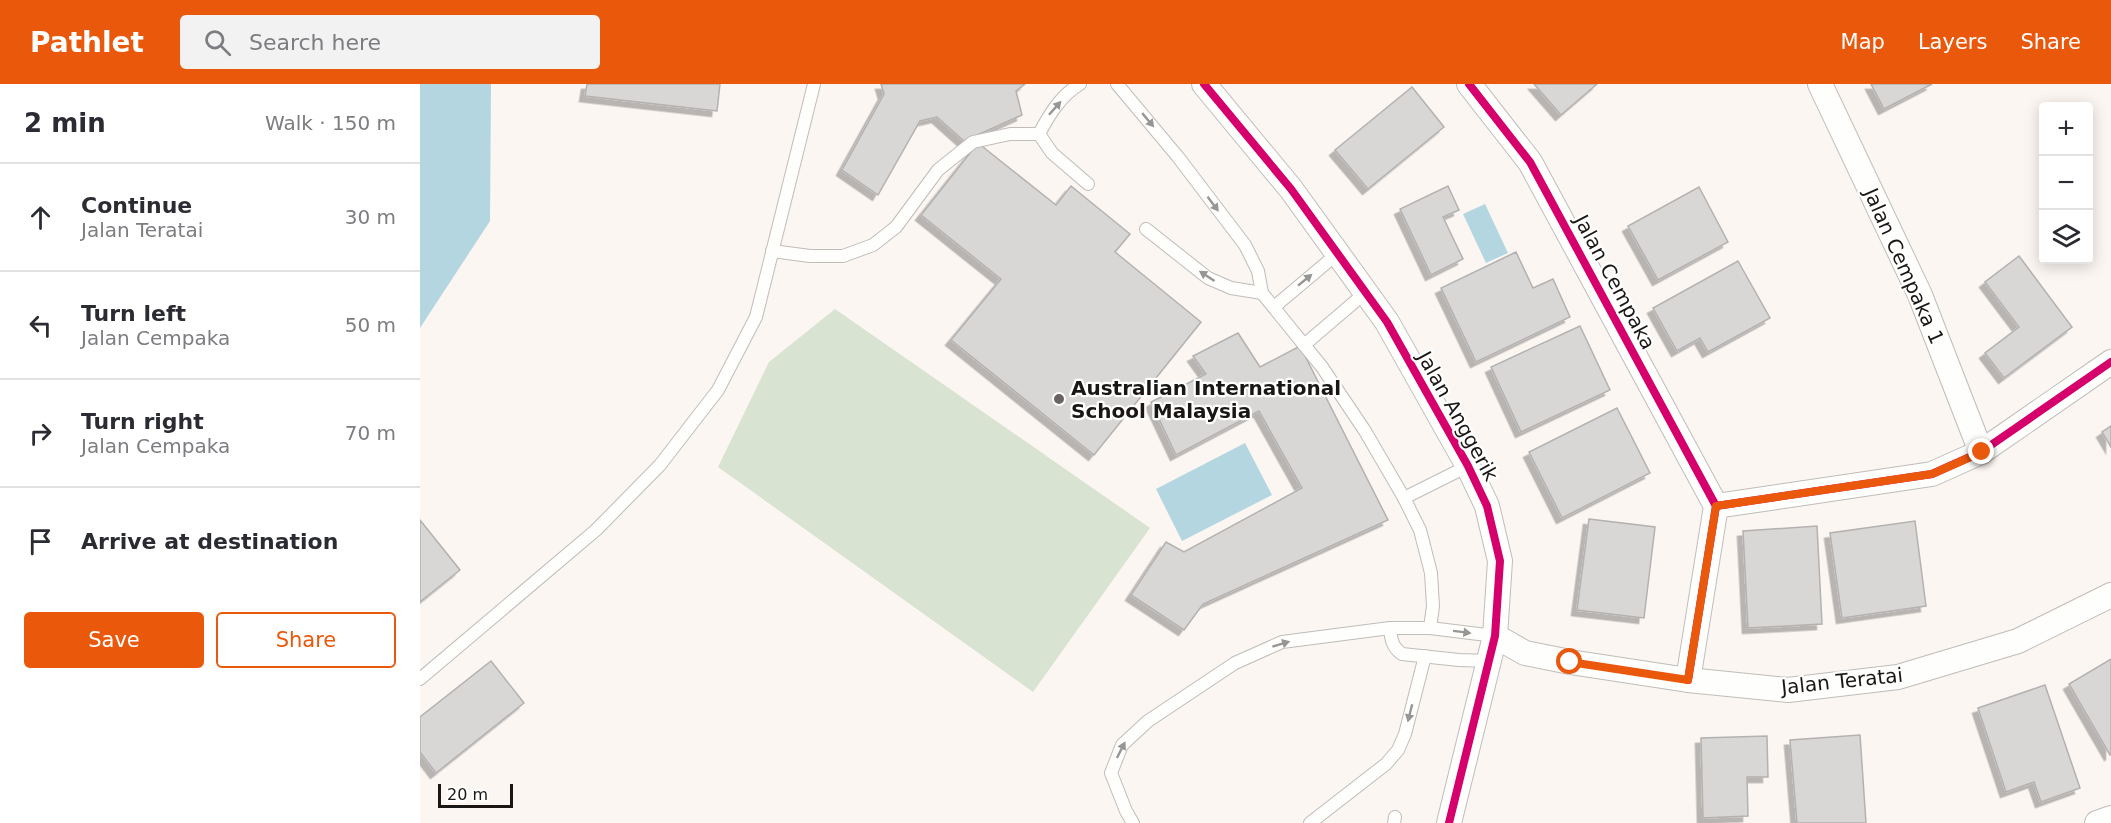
<!DOCTYPE html>
<meta charset="utf-8">
<style>
:root{--surface:#fff;--page:#f2f2f3;--text:#2b2b33;--muted:#7c7c81;--line:#e1e1e2;--accent:#ea580c}
body{margin:0;font-family:"DejaVu Sans",sans-serif;background:var(--page);color:var(--text)}
.controls{position:absolute;right:18px;top:18px;display:grid;overflow:hidden;border-radius:6px;box-shadow:0 3px 15px #0003}
.controls button{width:54px;height:54px;display:grid;place-items:center;padding:0;border:0;border-bottom:2px solid var(--line);background:var(--surface);color:var(--text);font:30px sans-serif}
.scale{position:absolute;left:18px;bottom:15px;width:75px;box-sizing:border-box;padding-left:6px;border:3px solid #1a1614;border-top:0;font-size:16px;line-height:21px;white-space:nowrap;color:#1a1614;-webkit-text-stroke:4px #fff;paint-order:stroke}
.stop{position:absolute;width:18px;height:18px;margin:-14px;border:4px solid #ea580c;border-radius:50%;background:#fff}
.stop.end{background:#ea580c;border-color:#fff;box-shadow:0 2px 6px #0008}
.list{margin:0;padding:0;list-style:none}
h2{display:flex;justify-content:space-between;align-items:center;height:78px;margin:0;padding:0 24px;font-size:26px}
h2 small{font-size:20px;font-weight:400;color:var(--muted)}
.list li{display:grid;grid-template-columns:39px 1fr auto;gap:18px;align-items:center;box-sizing:border-box;height:108px;padding:0 24px;border-top:2px solid var(--line)}
.list b{display:block;font-size:22px;white-space:nowrap}
.list p{margin:0;font-size:20px;white-space:nowrap;color:var(--muted)}
.list em{font-size:20px;font-style:normal;color:var(--muted)}
.actions{display:flex;gap:12px;padding:18px 24px}
.actions a{flex:1;padding:14px 0;border:2px solid var(--accent);border-radius:6px;text-align:center;font-size:21px;color:var(--accent)}
.actions .main{background:var(--accent);color:#fff}
.icon{flex:none;width:33px;height:33px;fill:none;stroke:currentColor;stroke-width:2;stroke-linecap:round;stroke-linejoin:round}
.map{position:relative;flex:none;width:1691px;height:739px;overflow:hidden}
header{display:flex;align-items:center;gap:36px;box-sizing:border-box;height:84px;padding:0 30px;background:var(--accent);color:#fff}
header strong{font-size:28px}
nav{display:flex;gap:33px;margin-inline-start:auto;font-size:21px}
.search{width:420px;height:54px;background:var(--page);display:flex;align-items:center;gap:15px;box-sizing:border-box;padding:0 21px;border-radius:6px;color:var(--muted);font-size:22px}
main{display:flex}
aside{flex:1;background:var(--surface)}
.map>svg:first-child{display:block}
.green{fill:#d9e3d2}
.water{fill:#b4d6e0}
.building{fill:#d9d6d6;stroke:#b4b1b1;stroke-width:1.5;filter:url(#shadow)}
.lines{fill:none;stroke-linecap:round;stroke-linejoin:round}
.lane-casing{stroke:#c0bcb9;stroke-width:14}
.street-casing{stroke:#c0bcb9;stroke-width:26}
.lane{stroke:#fefefd;stroke-width:12}
.street{stroke:#fefefd;stroke-width:24}
.cycleway-casing{stroke:#fff;stroke-width:11}
.cycleway{stroke:#d6006c;stroke-width:8}
.oneway{fill:#979694}
.route{stroke:#ea580c;stroke-width:8}
.poi-dot{fill:#696462;stroke:#fff;stroke-width:2}
.labels{text-anchor:middle;stroke-width:4.5;stroke-linejoin:round;paint-order:stroke}
.street-label{font-size:20px;fill:#1a1614;stroke:#fff}
.poi-label{font-size:20px;font-weight:bold;fill:#1a1614;stroke:#fff;text-anchor:start}
</style>
<header>
<strong>Pathlet</strong>
<div class="search"><svg class="icon" aria-label="search" viewBox="0 0 24 24"><circle cx="10" cy="10" r="6"/><path d="M15 15l6 6"/></svg>Search here</div>
<nav><a>Map</a><a>Layers</a><a>Share</a></nav>
</header>
<main>
<aside>
<h2>2 min<small>Walk · 150 m</small></h2>
<ul class="list">
<li><svg class="icon" aria-label="ahead" viewBox="0 0 24 24"><path d="M12 20V5M6 11l6-6 6 6"/></svg><div><b>Continue</b><p>Jalan Teratai</p></div><em>30 m</em></li>
<li><svg class="icon" aria-label="left" viewBox="0 0 24 24"><path d="M17 20v-9H6M10 6l-5 5 5 5"/></svg><div><b>Turn left</b><p>Jalan Cempaka</p></div><em>50 m</em></li>
<li><svg class="icon" aria-label="right" viewBox="0 0 24 24"><path d="M7 20v-9h11M14 6l5 5-5 5"/></svg><div><b>Turn right</b><p>Jalan Cempaka</p></div><em>70 m</em></li>
<li><svg class="icon" aria-label="arrive" viewBox="0 0 24 24"><path d="M6 21V4h12l-3 4 3 4H6"/></svg><div><b>Arrive at destination</b></div></li>
</ul>
<div class="actions"><a class="main">Save</a><a>Share</a></div>
</aside>
<div class="map">
<svg width="1691" height="739" viewBox="0 0 1691 739">
<defs>
<filter id="shadow"><feDropShadow dx="-5.5" dy="5.5" stdDeviation="0" flood-color="#0004"/></filter>
</defs>
<rect width="100%" height="100%" fill="#fbf6f2"/>
<polygon class="green" points="415,225 730,444 613,608 298,383 349,278"/>
<g class="water">
<polygon points="0,0 71,0 70,137 0,244"/>
<polygon points="1065,120 1088,169 1066,179 1043,130"/>
<polygon points="825,359 852,411 762,457 736,405"/>
</g>
<g class="building">
<polygon points="167,0 300,0 297,27 165,12"/>
<polygon points="461,0 605,0 596,7 602,31 544,57 517,33 500,37 458,111 422,86 464,10"/>
<polygon points="1114,0 1177,0 1141,31"/>
<polygon points="1451,0 1512,0 1464,25"/>
<polygon points="992,3 1024,43 948,105 915,66"/>
<polygon points="558,59 636,121 651,102 710,150 695,168 781,238 674,371 531,256 581,195 501,131"/>
<polygon points="1028,102 1039,126 1023,133 1043,175 1011,191 980,125"/>
<polygon points="1279,103 1308,158 1238,196 1208,142"/>
<polygon points="1096,168 1113,204 1133,195 1150,233 1056,278 1021,204"/>
<polygon points="1599,172 1652,243 1584,294 1565,269 1599,243 1565,198"/>
<polygon points="1318,177 1350,234 1288,268 1280,254 1257,267 1233,224"/>
<polygon points="1160,242 1190,306 1101,348 1071,283"/>
<polygon points="818,249 840,283 880,262 968,436 783,520 764,546 711,511 746,458 764,468 882,404 839,327 756,371 731,318 786,290 773,272"/>
<polygon points="1197,324 1230,389 1142,434 1109,368"/>
<polygon points="1691,342 1691,363 1682,348"/>
<polygon points="1169,435 1235,443 1224,534 1157,526"/>
<polygon points="0,436 40,486 0,518"/>
<polygon points="1495,437 1506,522 1422,534 1410,449"/>
<polygon points="1397,442 1402,540 1328,544 1323,447"/>
<polygon points="1691,575 1691,670 1690,671 1649,600"/>
<polygon points="71,577 104,619 16,689 0,668 0,633"/>
<polygon points="1625,601 1660,704 1621,718 1614,698 1586,708 1558,624"/>
<polygon points="1440,651 1446,739 1377,739 1370,656"/>
<polygon points="1347,652 1348,693 1327,693 1328,732 1283,734 1281,654"/>
</g>
<g class="lines">
<defs>
<g id="lane">
<path d="M 660,0 C 641,11 629,31 619,50 L 632,69 L 668,100"/>
<polyline points="697,0 758,73 825,161 838,187 842,209 902,283 945,347 984,414 1000,446 1011,489 1013,522 1010,544"/>
<polyline points="726,145 788,194 811,204 842,209"/>
<polyline points="352,167 390,172 423,172 453,161 476,143 518,86 553,58 590,50 619,50"/>
<polyline points="854,223 917,170"/>
<polyline points="884,261 945,209"/>
<polyline points="984,414 1048,382"/>
<path d="M 970,544 C 971,555 972,563 982,570 L 1039,576 L 1070,577"/>
<polyline points="0,595 176,446 240,381 298,306 336,233 394,0"/>
<polyline points="713,739 706,727 691,689 702,661 728,637 815,579 862,558 970,544 1010,544 1075,552"/>
<polyline points="890,739 966,680 978,666 985,650 1005,572"/>
<polyline points="974,739 975,733"/>
</g>
<g id="street">
<polyline points="784,0 871,105 967,238 1048,382 1067,422 1080,477 1075,552 1029,739"/>
<polyline points="1049,0 1110,78 1296,422 1268,596"/>
<polyline points="1400,0 1500,211 1561,368"/>
<polyline points="1296,422 1512,390 1561,368 1691,278"/>
<polyline points="1075,552 1105,569 1150,578 1268,596 1368,606 1478,593 1598,557 1691,511"/>
<polyline points="1677,739 1691,734"/>
</g>
</defs>
<use href="#lane" class="lane-casing"/>
<use href="#street" class="street-casing"/>
<use href="#lane" class="lane"/>
<use href="#street" class="street"/>
<defs>
<g id="cycleway">
<polyline points="784,0 871,105 967,238 1048,382 1067,422 1080,477 1075,552 1029,739"/>
<polyline points="1049,0 1110,78 1296,422 1268,596"/>
<polyline points="1296,422 1512,390 1561,368 1691,278"/>
</g>
</defs>
<use href="#cycleway" class="cycleway-casing"/>
<use href="#cycleway" class="cycleway"/>
</g>
<defs><path id="oneway-solid" d="M-6-.8H1V-3.2L6.5 0L1 3.2V.8H-6Z" transform="scale(1.5)"/></defs>
<g class="oneway">
<use href="#oneway-solid" transform="translate(635 24) rotate(-48)"/>
<use href="#oneway-solid" transform="translate(728 36) rotate(50)"/>
<use href="#oneway-solid" transform="translate(793 120) rotate(53)"/>
<use href="#oneway-solid" transform="translate(787 192) rotate(-147)"/>
<use href="#oneway-solid" transform="translate(885 196) rotate(-39)"/>
<use href="#oneway-solid" transform="translate(1042 548) rotate(7)"/>
<use href="#oneway-solid" transform="translate(861 560) rotate(-17)"/>
<use href="#oneway-solid" transform="translate(990 629) rotate(104)"/>
<use href="#oneway-solid" transform="translate(701 666) rotate(-63)"/>
</g>
<g class="lines">
<polyline class="route" points="1150,578 1268,596 1296,422 1512,390 1562,368"/>
</g>
<circle class="poi-dot" cx="639" cy="315" r="6"/>
<g class="labels">
<g class="street-label">
<text transform="translate(1484 182) rotate(66)" y="7">Jalan Cempaka 1</text>
<text transform="translate(1195 198) rotate(62)" y="7">Jalan Cempaka</text>
<text transform="translate(1038 332) rotate(61)" y="7">Jalan Anggerik</text>
<text transform="translate(1422 597) rotate(-6)" y="7">Jalan Teratai</text>
</g>
<g class="poi-label">
<text x="651" y="311">Australian International<tspan x="651" dy="23">School Malaysia</tspan></text>
</g>
</g>
</svg>
<div class="controls">
<button>+</button>
<button>−</button>
<button><svg class="icon" aria-label="layers" viewBox="0 0 24 24"><path d="M12 4l9 5-9 5-9-5zM3 14l9 5 9-5"/></svg></button>
</div>
<div class="scale">20 m</div>
<div class="stop" style="left:1150px;top:578px"></div>
<div class="stop end" style="left:1562px;top:368px"></div>
</div>
</main>
